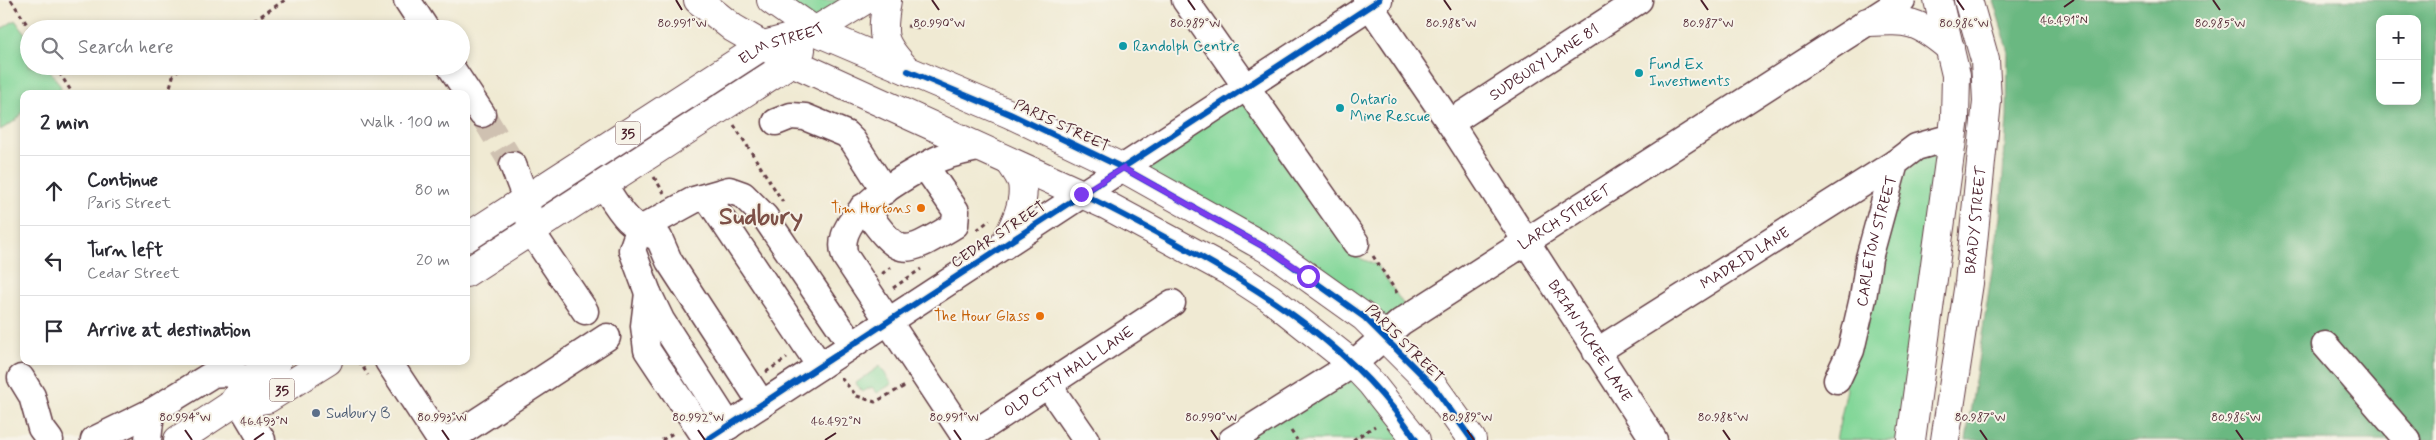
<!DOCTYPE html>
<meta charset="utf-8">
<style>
:root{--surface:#fff;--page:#f2f2f3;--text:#2b2b33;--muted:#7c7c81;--line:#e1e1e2}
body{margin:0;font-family:Mynerve,sans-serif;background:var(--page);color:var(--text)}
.controls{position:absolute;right:15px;top:15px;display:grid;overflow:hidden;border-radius:10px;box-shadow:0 2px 8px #0003}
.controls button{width:45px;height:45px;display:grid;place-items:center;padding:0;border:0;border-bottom:1px solid var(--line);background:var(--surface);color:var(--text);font:25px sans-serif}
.stop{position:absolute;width:15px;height:15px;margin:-11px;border:4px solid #7c3aed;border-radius:50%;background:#fff}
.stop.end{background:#7c3aed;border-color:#fff;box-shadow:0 1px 5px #0008}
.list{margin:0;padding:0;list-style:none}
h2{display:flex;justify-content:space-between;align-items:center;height:65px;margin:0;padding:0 20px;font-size:21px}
h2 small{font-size:16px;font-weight:400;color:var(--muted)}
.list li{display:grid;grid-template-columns:32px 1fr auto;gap:15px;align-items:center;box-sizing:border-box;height:70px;padding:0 20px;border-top:1px solid var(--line)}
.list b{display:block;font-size:19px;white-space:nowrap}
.list p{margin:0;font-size:16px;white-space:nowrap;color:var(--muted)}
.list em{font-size:16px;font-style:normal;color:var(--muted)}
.icon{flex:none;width:28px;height:28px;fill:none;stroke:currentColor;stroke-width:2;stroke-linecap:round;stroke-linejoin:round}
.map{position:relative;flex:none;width:2436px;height:440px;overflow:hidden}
.search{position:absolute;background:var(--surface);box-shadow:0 2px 8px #0003;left:20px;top:20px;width:450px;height:55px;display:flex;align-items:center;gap:12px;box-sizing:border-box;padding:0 18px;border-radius:28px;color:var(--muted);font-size:19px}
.panel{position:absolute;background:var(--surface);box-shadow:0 2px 8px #0003;left:20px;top:90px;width:450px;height:275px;border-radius:10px}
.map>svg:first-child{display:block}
.green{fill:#83d799;stroke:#667b62}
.forest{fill:#6ab881;stroke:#5a6c56;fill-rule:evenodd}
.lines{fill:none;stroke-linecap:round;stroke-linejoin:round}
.minor-tunnel{stroke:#cfc1b1;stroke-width:26;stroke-dasharray:26 13;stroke-linecap:butt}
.minor-casing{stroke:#633d44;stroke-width:29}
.major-casing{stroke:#633d44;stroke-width:30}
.path{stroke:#633d44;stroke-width:3;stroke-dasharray:4 4;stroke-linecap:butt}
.minor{stroke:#fff;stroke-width:26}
.major{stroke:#fff;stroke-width:28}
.cycleway-casing{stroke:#f7f3e8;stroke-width:9}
.cycleway{stroke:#0057b8;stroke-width:6}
.route{stroke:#7c3aed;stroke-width:6}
.ticks{fill:none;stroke:#4a1f2b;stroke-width:2}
.culture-dot{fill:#0f9aa8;stroke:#f7f3e8;stroke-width:2}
.food-dot{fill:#e8710a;stroke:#f7f3e8;stroke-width:2}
.service-dot{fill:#5c6f8a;stroke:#f7f3e8;stroke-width:2}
.labels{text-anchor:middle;stroke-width:4;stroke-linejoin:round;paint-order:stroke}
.shield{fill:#f7f3e8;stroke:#7e5f64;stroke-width:1}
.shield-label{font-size:14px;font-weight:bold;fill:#4a1f2b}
.culture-label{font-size:15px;fill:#0d838f;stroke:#f7f3e8;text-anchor:start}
.street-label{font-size:15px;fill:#4a1f2b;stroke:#f7f3e8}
.food-label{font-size:15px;fill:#c56008;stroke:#f7f3e8;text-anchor:end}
.service-label{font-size:15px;fill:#4e5e75;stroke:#f7f3e8;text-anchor:start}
.town-label{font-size:25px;font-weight:bold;fill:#7d5047;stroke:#f7f3e8}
.ticks-label{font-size:12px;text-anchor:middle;fill:#4a1f2b;stroke:#f7f3e8;stroke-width:4;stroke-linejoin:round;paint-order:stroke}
</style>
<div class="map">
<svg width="2436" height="440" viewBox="0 0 2436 440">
<rect width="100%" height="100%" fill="#f7f3e8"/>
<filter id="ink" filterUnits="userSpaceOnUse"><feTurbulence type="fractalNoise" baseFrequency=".02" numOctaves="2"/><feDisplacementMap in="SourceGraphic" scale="10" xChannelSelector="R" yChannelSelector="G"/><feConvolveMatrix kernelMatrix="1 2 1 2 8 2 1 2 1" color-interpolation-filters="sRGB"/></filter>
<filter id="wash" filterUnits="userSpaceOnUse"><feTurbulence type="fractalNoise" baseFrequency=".0096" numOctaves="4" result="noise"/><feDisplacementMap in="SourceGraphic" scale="20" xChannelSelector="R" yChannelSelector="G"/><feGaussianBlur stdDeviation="1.12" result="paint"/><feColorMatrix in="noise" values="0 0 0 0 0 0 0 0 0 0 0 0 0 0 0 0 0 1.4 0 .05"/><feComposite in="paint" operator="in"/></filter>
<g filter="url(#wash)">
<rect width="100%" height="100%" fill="#f0ead3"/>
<g class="green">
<polygon points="776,0 861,0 815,29"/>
<path d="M 15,20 L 29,39 L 29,66 L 47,66 L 61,87 L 59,94 L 24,94 C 24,118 20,118 0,130 L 0,30 Z"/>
<polygon points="1245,89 1354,256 1377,265 1411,316 1386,337 1125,168"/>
<polygon points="1951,136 1910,440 1836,440 1847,389 1838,374 1894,162"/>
<polygon points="1350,364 1414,440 1231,440"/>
<polygon points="880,366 892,384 877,393 872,387 862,392 856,383"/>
</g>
<path class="forest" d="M 1993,0 L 2436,0 L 2436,440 L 1966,440 L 2000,217 L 2007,117 L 2008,49 ZM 2380,19 L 2417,19 L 2417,101 L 2380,101 Z"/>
</g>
<g filter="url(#ink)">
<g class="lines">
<polyline class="minor-tunnel" points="482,114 513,165"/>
<defs>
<g id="minor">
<polyline points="407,0 426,29"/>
<polyline points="1185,0 1356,243"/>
<path id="s1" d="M 1366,0 L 1450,123 L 1654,440"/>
<polyline points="450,66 482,114"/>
<polyline points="776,122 791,116 805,117 846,134 853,141 885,191"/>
<path id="s2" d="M 1450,123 L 1639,0"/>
<polyline points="513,165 526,199 531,231 585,311"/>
<path d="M 603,184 C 621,212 627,226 659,238 L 669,261 L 762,404"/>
<polyline points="707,197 820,366"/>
<path d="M 863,207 C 901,259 901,257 955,225 L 956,211 L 925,166"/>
<polyline points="648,293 644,326 647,350 707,440"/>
<polyline points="2325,345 2407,440"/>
<path id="s3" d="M 1596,352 L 1895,163"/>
<polyline points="388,361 440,440"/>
<polyline points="21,378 32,396 41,428 50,440"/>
<path id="s4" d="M 1837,380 L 1851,350 L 1863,298 L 1869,258 L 1895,163 L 1916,147 L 1952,137"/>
<polyline points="1048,385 1086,440"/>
<polyline points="240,403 262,440"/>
<polyline points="729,426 661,320 648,293 632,250 639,230 694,200 729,190 743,195 765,217 852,345"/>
<path d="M 94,440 L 151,412 L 213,374 C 227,372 236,374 248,380"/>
<polyline points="148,440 151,412"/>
<polyline points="449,440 607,337"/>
<polyline points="707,440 1379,0"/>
<path id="s5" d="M 964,440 L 1172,303"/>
<path d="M 967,440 L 845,256 C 831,216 905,176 934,161 C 947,154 964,151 978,148"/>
<path id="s6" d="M 1232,440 L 1353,364 L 1401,322 L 1902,0"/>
</g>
<g id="major">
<polyline points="698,0 733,28 792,62 1106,205 1230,272 1270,298 1353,364 1371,383 1416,440"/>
<polyline points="771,0 815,31 1010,114 1123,168 1273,252 1364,317 1434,387 1472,440"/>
<path d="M 887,0 C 881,37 881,42 907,70"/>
<path d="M 1867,22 C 1910,20 1917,20 1950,48"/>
<path id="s7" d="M 466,238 L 764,45 L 815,31 L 865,0"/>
<path d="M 1004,245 C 1013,227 1026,204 1022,183 C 1020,176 1014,168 1010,162"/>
<polyline points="466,273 792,62 801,50"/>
<polyline points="231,405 267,399 328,361"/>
<polyline points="178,440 231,405 248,380 277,361"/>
<polyline points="1911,440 1955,118 1956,75 1938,0"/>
<path id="s8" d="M 1945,440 L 1969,283 L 1987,101 L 1985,60 L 1968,0"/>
</g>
</defs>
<use href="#minor" class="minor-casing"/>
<use href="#major" class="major-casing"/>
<g class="path">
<polyline points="11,0 30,29"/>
<polyline points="907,26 920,28"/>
<polyline points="241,29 285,0"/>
<polyline points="55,66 73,94"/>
<polyline points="168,94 174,73 184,66"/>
<polyline points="734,125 783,202"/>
<polyline points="654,177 664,193"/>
<polyline points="977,230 990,220"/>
<polyline points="1373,256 1399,296"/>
<polyline points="884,274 883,273 891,267"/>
<polyline points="893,288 921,269"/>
<polyline points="359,361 368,375"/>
<polyline points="766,372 787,358"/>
<polyline points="841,378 857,396 875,402 905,386"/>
<polyline points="1291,431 1297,440"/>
<polyline points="662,440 675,432"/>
<polyline points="1312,440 1313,440"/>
<polyline points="1353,440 1375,426"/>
</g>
<use href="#minor" class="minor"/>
<use href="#major" class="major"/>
<defs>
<g id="cycleway">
<polyline points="908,71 1010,114 1123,168 1273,252 1364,317 1434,387 1472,440"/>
<path d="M 1081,194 C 1112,208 1142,225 1172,241 C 1265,291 1358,350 1416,440"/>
<polyline points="707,440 1379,0"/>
</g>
</defs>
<use href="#cycleway" class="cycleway-casing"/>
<use href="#cycleway" class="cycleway"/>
</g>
</g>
<g class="lines" filter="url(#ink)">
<polyline class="route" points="1081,194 1123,168 1273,252 1308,276"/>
</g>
<path class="ticks" d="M 676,0 L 682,10M 932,0 L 939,10M 1188,0 L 1195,10M 1444,0 L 1451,10M 1701,0 L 1708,10M 1957,0 L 1964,10M 2213,0 L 2220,10M 2064,7 L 2074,0M 185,430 L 192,440M 442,430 L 449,440M 698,430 L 705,440M 954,430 L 961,440M 1211,430 L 1218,440M 1467,430 L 1474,440M 1723,430 L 1730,440M 1980,430 L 1987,440M 2236,430 L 2243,440M 254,440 L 264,433M 825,440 L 836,433"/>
<g class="culture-dot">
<circle cx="1123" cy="46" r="5"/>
<circle cx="1639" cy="73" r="5"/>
<circle cx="1340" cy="108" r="5"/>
</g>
<g class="food-dot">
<circle cx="921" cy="208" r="5"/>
<circle cx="1040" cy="316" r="5"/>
</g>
<circle class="service-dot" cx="316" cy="413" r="5"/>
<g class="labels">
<g class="shield">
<rect x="615.5" y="121.5" width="25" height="23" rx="4"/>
<rect x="269.5" y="378.5" width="25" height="23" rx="4"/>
</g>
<g class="shield-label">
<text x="628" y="138">35</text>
<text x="282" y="395">35</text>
</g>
<g class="culture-label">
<text x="1133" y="51">Randolph Centre</text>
<text x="1649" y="69">Fund Ex<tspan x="1649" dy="17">Investments</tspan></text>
<text x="1350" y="104">Ontario<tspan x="1350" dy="17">Mine Rescue</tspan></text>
</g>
<g class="street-label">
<text dy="5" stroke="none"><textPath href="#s7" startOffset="372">ELM STREET</textPath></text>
<text dy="5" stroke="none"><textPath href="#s2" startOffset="112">SUDBURY LANE 81</textPath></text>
<text transform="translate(1062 125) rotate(25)" y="5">PARIS STREET</text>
<text dy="5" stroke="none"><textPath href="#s6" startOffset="401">LARCH STREET</textPath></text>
<text dy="5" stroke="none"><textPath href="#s8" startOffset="222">BRADY STREET</textPath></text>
<text transform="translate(998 234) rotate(-33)" y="5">CEDAR STREET</text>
<text dy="5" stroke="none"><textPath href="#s4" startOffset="145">CARLETON STREET</textPath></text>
<text dy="5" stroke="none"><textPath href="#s3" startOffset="176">MADRID LANE</textPath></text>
<text dy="5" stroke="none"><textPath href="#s1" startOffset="408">BRIAN MCKEE LANE</textPath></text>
<text transform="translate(1405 343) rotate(45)" y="5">PARIS STREET</text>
<text dy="5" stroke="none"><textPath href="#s5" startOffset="125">OLD CITY HALL LANE</textPath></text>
</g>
<g class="food-label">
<text x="911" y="213">Tim Hortons</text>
<text x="1030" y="321">The Hour Glass</text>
</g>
<g class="service-label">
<text x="326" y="418">Sudbury B</text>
</g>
<g class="town-label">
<text x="761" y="224">Sudbury</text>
</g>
</g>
<g class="ticks-label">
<text x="2064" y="24">46.491°N</text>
<text x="682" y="27">80.991°W</text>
<text x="939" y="27">80.990°W</text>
<text x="1195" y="27">80.989°W</text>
<text x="1451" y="27">80.988°W</text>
<text x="1708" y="27">80.987°W</text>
<text x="1964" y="27">80.986°W</text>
<text x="2220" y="27">80.985°W</text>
<text x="185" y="421">80.994°W</text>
<text x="442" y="421">80.993°W</text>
<text x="698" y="421">80.992°W</text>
<text x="954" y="421">80.991°W</text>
<text x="1211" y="421">80.990°W</text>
<text x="1467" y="421">80.989°W</text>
<text x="1723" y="421">80.988°W</text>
<text x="1980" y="421">80.987°W</text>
<text x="2236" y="421">80.986°W</text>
<text x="264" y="425">46.493°N</text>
<text x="836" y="425">46.492°N</text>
</g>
</svg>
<div class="controls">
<button>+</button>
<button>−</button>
</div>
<div class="stop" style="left:1308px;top:276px"></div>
<div class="stop end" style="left:1081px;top:194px"></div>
<div class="search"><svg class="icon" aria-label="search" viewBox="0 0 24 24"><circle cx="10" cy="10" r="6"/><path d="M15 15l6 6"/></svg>Search here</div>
<section class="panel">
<h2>2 min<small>Walk · 100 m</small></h2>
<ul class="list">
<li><svg class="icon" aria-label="ahead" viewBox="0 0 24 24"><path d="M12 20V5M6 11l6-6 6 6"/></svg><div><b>Continue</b><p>Paris Street</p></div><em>80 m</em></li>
<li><svg class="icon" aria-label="left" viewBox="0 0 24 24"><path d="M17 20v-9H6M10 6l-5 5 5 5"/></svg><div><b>Turn left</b><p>Cedar Street</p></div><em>20 m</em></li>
<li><svg class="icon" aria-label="arrive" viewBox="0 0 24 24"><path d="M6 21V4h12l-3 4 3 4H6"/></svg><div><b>Arrive at destination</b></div></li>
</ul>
</section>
</div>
